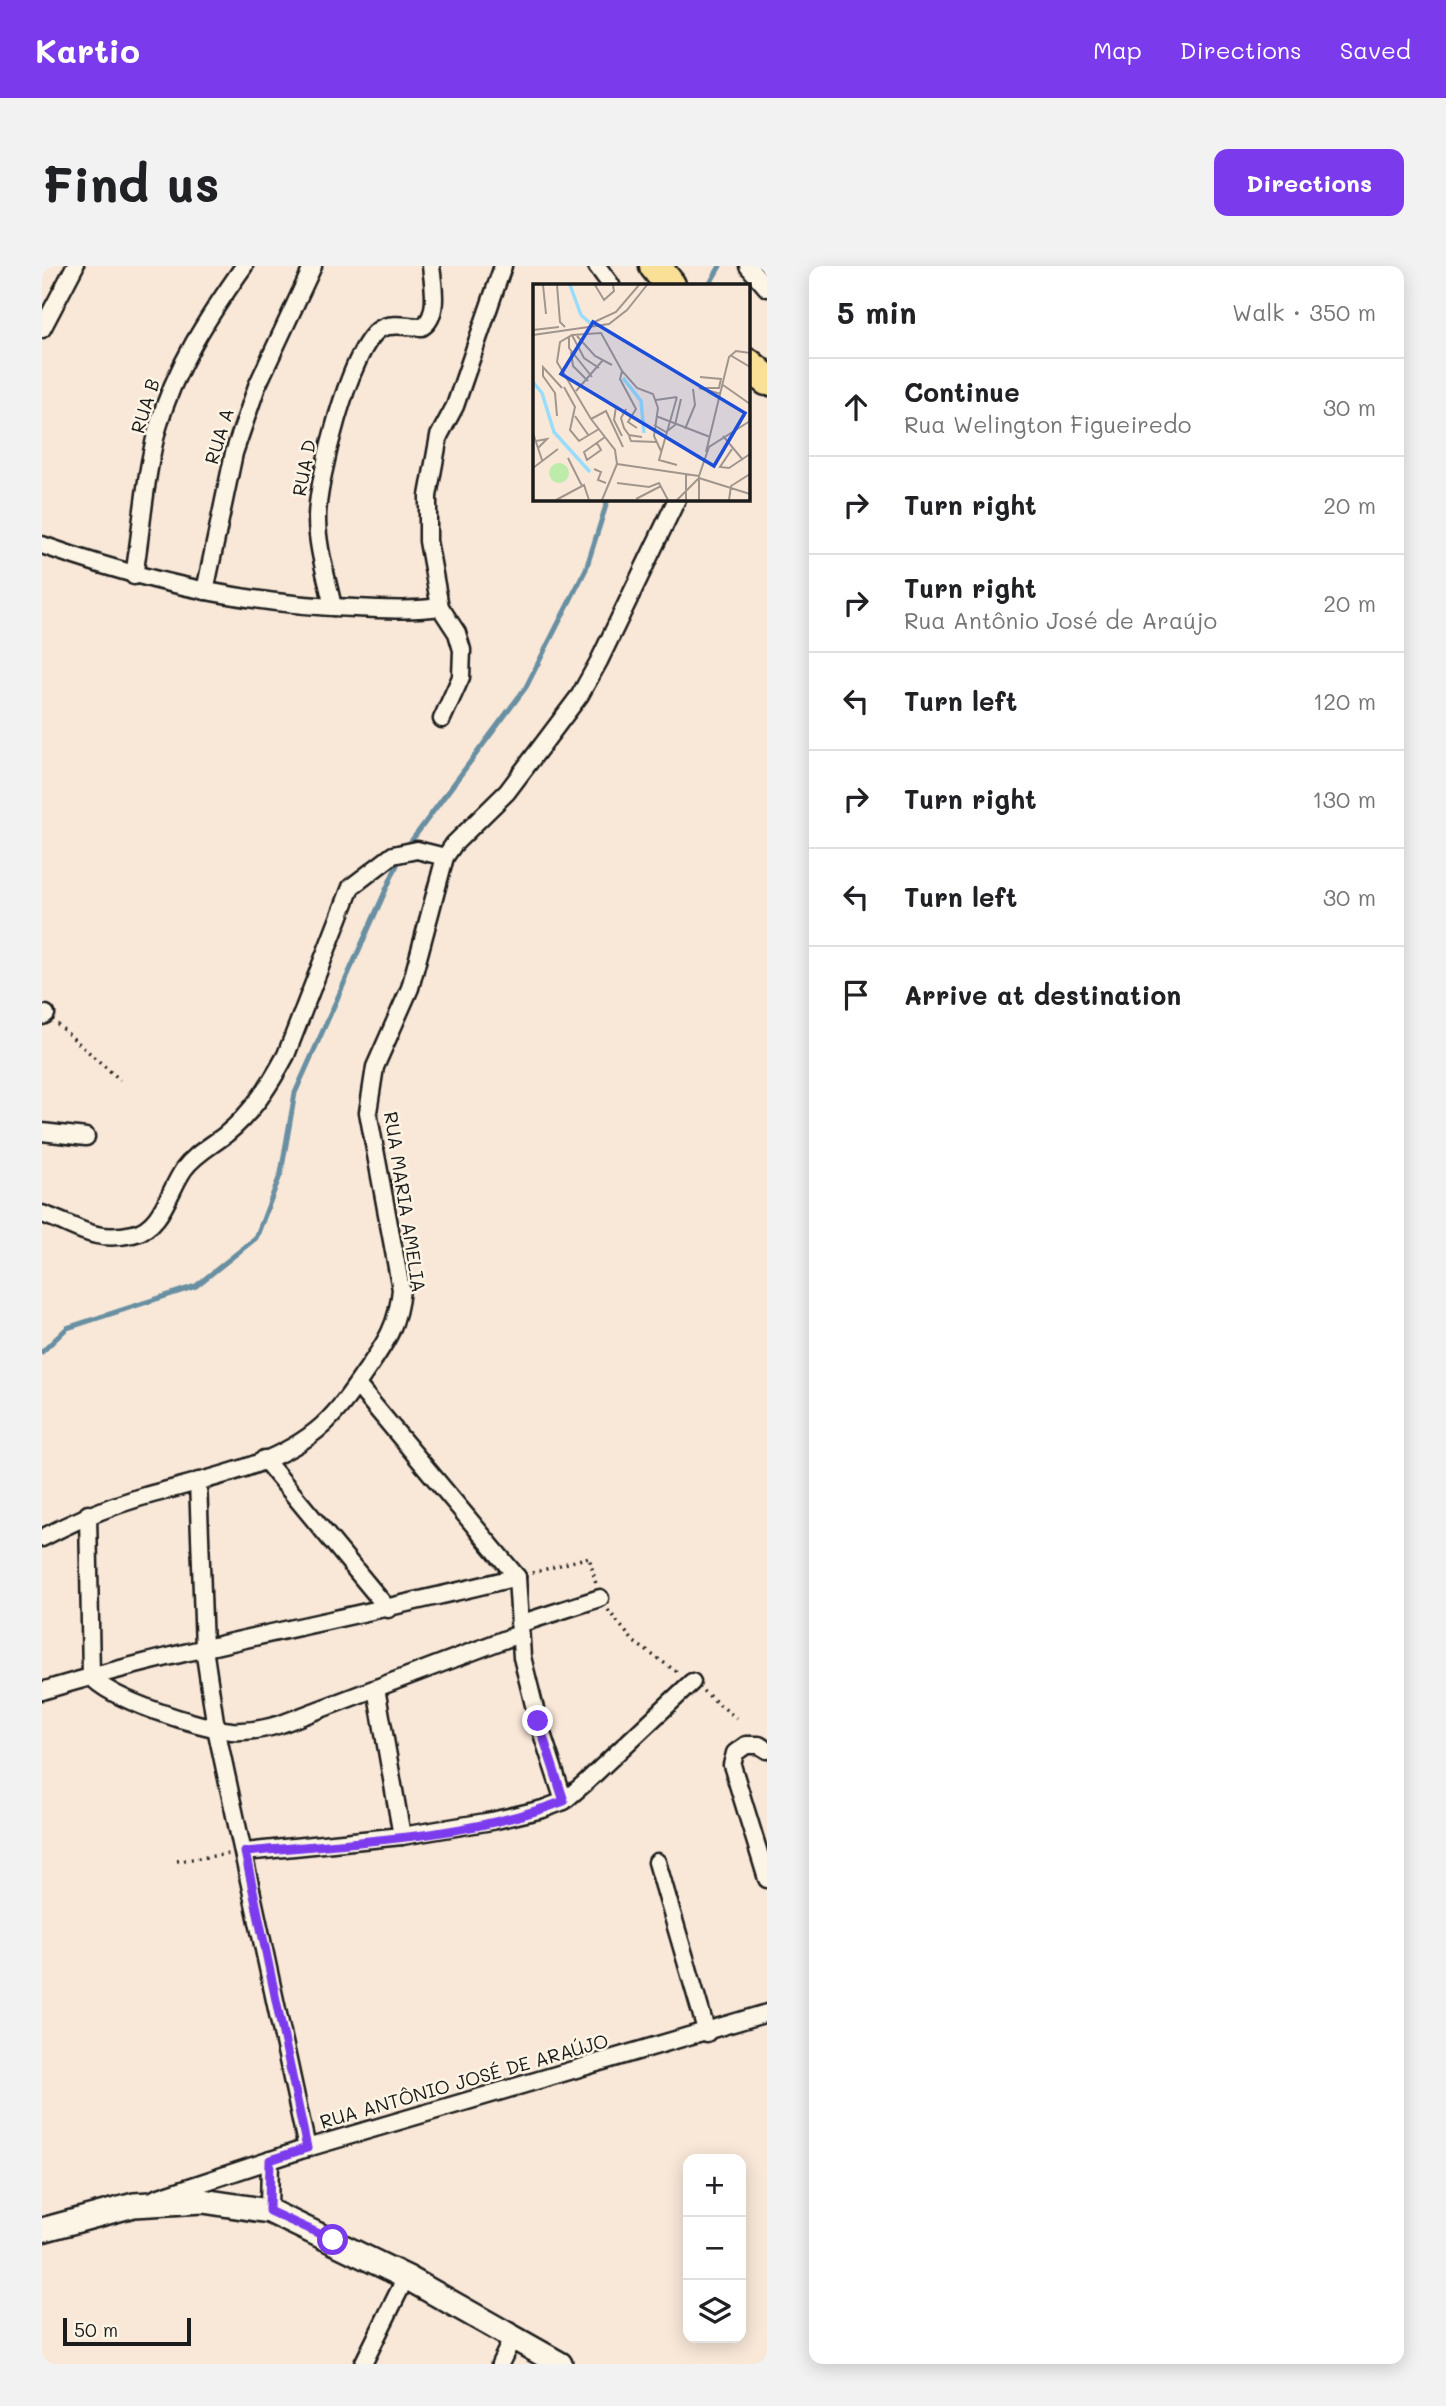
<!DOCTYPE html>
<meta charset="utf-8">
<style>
:root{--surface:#fff;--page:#f2f2f2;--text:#202124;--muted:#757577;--line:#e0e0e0;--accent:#7c3aed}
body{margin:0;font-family:Mali,sans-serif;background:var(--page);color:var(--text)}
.controls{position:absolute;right:21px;bottom:21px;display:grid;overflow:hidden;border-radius:14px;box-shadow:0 4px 18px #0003}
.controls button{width:63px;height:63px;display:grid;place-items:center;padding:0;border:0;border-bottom:2px solid var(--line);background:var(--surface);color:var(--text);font:35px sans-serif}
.scale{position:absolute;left:21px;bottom:18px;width:128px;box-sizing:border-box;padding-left:7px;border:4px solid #1c1c1c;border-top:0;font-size:19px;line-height:24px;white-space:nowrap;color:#1c1c1c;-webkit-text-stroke:5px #fcf5e5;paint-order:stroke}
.stop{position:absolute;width:21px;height:21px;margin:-16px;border:5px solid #7c3aed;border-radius:50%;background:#fff}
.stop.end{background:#7c3aed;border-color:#fff;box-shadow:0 2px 7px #0008}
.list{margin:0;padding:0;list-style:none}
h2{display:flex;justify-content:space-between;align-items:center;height:91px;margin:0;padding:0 28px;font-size:30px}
h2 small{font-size:23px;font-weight:400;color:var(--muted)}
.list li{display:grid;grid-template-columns:46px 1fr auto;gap:21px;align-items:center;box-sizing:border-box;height:98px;padding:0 28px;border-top:2px solid var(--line)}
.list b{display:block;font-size:26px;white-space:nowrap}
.list p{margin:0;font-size:23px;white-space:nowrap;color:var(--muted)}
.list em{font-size:23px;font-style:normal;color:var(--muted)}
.icon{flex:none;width:38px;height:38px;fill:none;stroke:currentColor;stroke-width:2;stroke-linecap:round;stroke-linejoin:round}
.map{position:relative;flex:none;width:725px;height:2098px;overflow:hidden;border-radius:14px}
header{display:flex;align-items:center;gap:42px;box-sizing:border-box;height:98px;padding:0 35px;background:var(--accent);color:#fff}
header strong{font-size:33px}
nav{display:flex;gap:38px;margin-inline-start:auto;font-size:24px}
.intro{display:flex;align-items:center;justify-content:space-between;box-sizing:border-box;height:168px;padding:0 42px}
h1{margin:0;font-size:49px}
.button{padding:18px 32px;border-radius:14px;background:var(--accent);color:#fff;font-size:24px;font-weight:700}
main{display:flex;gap:42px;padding:0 42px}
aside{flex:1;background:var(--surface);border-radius:14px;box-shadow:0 4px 18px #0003}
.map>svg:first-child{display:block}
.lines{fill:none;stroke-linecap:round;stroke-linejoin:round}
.stream{stroke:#678fa2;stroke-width:5}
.street-casing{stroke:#1c1c1c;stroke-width:21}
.secondary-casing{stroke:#1c1c1c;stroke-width:28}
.highway-casing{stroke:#1c1c1c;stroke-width:35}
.path{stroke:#1c1c1c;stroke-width:3.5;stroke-dasharray:2 5;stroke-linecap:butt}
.street{stroke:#fcf5e5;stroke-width:16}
.secondary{stroke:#fcf5e5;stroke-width:23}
.highway{stroke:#fadf96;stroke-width:30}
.route{stroke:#7c3aed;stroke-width:9}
.labels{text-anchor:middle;stroke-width:5;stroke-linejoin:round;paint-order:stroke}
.street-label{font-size:19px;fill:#1c1c1c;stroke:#fcf5e5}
.inset-river{fill:none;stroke:#99dcfb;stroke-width:3.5}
.inset-road{fill:none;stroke:#a1968d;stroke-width:2}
.view{fill:#1d4ed8;fill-opacity:0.15;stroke:#1d4ed8;stroke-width:3.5}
.inset-edge{fill:none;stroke:#1c1c1c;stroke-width:3.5}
</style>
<header>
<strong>Kartio</strong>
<nav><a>Map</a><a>Directions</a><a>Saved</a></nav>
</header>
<div class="intro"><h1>Find us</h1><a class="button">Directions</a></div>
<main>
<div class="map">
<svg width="725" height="2098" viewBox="0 0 725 2098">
<rect width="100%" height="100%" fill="#f9e8d8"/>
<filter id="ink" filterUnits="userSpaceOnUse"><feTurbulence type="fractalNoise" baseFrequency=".0143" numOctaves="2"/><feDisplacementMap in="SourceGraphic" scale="14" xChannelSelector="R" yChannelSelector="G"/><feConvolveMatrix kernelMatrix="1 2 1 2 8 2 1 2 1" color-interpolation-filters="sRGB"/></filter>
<g filter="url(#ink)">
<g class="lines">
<g class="stream">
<polyline points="667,19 678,0"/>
<polyline points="364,582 484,421 544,303 566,233"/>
<polyline points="0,1086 25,1062 154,1020 214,972 239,907 253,827 359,590"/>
</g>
<defs>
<g id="street">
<polyline points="555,0 569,19"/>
<polyline points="706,0 725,22"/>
<polyline points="0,63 33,0"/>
<path d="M 0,279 C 101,315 205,339 313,342 C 341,343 370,345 398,341"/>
<path d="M 92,310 C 100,261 103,208 116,161 C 133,101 166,51 202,0"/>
<polyline points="163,325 192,187 215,120 271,0"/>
<path d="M 291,341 C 285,312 275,282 275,252 C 275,216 308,81 338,63 C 349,56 368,61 380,61 C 398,50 391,18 389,0"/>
<polyline points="400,453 419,411 420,384 415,367 398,341 386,275 386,230 397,170 413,140 461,0"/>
<polyline points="0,750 4,748"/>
<polyline points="0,866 44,871"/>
<path d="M 0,948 C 36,960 50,977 91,968 C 120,962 127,924 142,903 C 153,888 169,880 183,869 C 210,847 228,819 244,789 L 309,621 L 351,589 L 375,584 L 403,591"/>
<polyline points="315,1119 475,1311"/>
<polyline points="222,1193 346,1343"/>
<polyline points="156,1215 162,1382 174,1462 265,1882"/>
<path d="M 46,1248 L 49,1410 C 68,1434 159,1462 190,1465 C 207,1466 223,1463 239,1458 L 477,1368"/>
<path d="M 0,1272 C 30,1256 60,1243 93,1233 C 155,1214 231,1204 281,1159 C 298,1143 311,1124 324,1105 C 344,1076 356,1059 359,1023 L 326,846 L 333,801 L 368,722 L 403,591 L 412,578 L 465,526 L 538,429 L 557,395 L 635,233"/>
<polyline points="475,1311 480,1391 496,1455 522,1535"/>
<polyline points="477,1358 558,1332"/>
<polyline points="334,1422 360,1570"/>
<path d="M 0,1425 C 156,1378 317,1351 475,1311"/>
<polyline points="725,1484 717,1479 704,1479 693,1487 690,1499 725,1613"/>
<polyline points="203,1586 360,1570 450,1555 501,1543 522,1535 543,1517 650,1416"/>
<polyline points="615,1596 665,1767"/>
<polyline points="114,1932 265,1882 725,1747"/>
<polyline points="227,1945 228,1894"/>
<polyline points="321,2098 364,2011"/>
<polyline points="458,2098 471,2071"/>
</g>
<polyline id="secondary" points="0,1964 92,1939 161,1935 227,1945 364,2011 518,2098"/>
<g id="highway">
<polyline points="613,0 628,19"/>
<polyline points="706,98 725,114"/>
</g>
</defs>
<use href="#street" class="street-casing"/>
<use href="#secondary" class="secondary-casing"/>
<use href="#highway" class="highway-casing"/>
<g class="path">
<polyline points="15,758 78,814"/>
<polyline points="490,1307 547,1291 554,1318"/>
<polyline points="566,1344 592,1376 638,1408"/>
<polyline points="661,1425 694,1452"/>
<polyline points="135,1595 187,1588"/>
</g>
<use href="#street" class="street"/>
<use href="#secondary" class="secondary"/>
<use href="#highway" class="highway"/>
</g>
</g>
<g class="lines" filter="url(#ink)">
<path class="route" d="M 291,1974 L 227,1945 L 228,1894 L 265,1882 L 203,1586 C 306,1576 425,1573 522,1535 L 496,1455"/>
</g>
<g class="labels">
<g class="street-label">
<text transform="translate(103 140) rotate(-73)" y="7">RUA B</text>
<text transform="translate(177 170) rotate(-73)" y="7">RUA A</text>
<text transform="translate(262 202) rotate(-79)" y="7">RUA D</text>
<text transform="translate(363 936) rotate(81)" y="7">RUA MARIA AMELIA</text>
<text transform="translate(422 1815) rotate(-16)" y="7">RUA ANTÔNIO JOSÉ DE ARAÚJO</text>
</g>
</g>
<g transform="translate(491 18)">
<rect width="217" height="217" fill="#f9e8d8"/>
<path d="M16 189a10 10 0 1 1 20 0a10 10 0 1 1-20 0Z" fill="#bdebaa"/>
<path class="inset-river" d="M 37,1 L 48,31 L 57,39M 90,94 L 108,117 L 111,149M 0,98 L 9,109 L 21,148 L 57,188"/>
<path class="inset-road" d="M 10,1 L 13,30M 24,1 L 27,38 L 32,43M 62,1 L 71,16 L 81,7 L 80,1M 59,39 L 83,28 L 106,1M 0,46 L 26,43M 0,51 L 76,40 L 94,26 L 114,1M 39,51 L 51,74 L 66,84M 44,52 L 62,72 L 79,81M 36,53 L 36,64 L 59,93M 38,68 L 40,82 L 55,97M 197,71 L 217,83M 89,87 L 87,95 L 103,125 L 95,138 L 104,144M 167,93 L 188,95 L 186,104 L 166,104 L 188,110M 190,101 L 217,120M 31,103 L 42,123 L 37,146 L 46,157 L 66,145M 43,107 L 70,76M 123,116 L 144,113M 83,123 L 81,136 L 89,152M 93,125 L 88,134 L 91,144 L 96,151 L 109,153M 24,132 L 22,109 L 10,92 L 10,83 L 29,104M 42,132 L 56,152M 123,132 L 177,153M 58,135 L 73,127 L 90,163M 121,141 L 133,148 L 142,141 L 148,115M 152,145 L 162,121 L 160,105M 0,149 L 9,176M 96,152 L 98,157 L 123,158M 190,152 L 210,176M 3,157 L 14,155 L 5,164M 64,159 L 68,166 L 54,176 L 51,168 L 72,153M 199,165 L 187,183 L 196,184 L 217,170M 173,168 L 196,73 L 203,67 L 217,69M 35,174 L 49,202M 84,180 L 82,166 L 58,135 L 24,78 L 27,58 L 39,51 L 68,49 L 89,87 L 104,104 L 120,110 L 125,124 L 121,152 L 128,167M 84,180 L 166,192M 144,181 L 126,176 L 144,113M 0,184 L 25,165M 61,185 L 68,188 L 65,196 L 73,199M 153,191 L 153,216M 166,194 L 217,210M 84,199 L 116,203 L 126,199 L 135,216M 103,215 L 128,202M 23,216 L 51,201 L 56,216M 69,216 L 84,180M 144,216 L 166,194M 166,216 L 166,192 L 176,163 L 217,137M 196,216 L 198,202 L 217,190"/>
<path class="view" d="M 60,38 L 212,129 L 181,182 L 28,90 Z"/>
<rect width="217" height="217" class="inset-edge"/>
</g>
</svg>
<div class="controls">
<button>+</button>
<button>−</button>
<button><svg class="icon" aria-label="layers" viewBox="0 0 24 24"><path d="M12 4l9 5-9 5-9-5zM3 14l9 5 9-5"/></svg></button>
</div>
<div class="scale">50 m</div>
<div class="stop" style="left:291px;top:1974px"></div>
<div class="stop end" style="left:496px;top:1455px"></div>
</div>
<aside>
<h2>5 min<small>Walk · 350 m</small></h2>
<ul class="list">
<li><svg class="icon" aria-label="ahead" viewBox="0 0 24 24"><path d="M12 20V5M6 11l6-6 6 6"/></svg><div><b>Continue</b><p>Rua Welington Figueiredo</p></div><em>30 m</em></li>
<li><svg class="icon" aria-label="right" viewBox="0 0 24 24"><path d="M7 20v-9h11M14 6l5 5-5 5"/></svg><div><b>Turn right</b></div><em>20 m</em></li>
<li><svg class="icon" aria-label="right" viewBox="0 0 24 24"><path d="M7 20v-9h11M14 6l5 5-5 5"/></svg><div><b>Turn right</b><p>Rua Antônio José de Araújo</p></div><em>20 m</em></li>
<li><svg class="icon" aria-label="left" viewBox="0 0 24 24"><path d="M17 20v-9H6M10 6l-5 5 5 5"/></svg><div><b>Turn left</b></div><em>120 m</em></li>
<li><svg class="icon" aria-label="right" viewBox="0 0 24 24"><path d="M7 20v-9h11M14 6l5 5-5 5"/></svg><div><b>Turn right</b></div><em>130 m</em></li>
<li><svg class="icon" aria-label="left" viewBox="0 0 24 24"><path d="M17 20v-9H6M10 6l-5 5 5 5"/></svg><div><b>Turn left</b></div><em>30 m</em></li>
<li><svg class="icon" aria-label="arrive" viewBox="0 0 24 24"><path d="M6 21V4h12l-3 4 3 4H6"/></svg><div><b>Arrive at destination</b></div></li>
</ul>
</aside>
</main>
